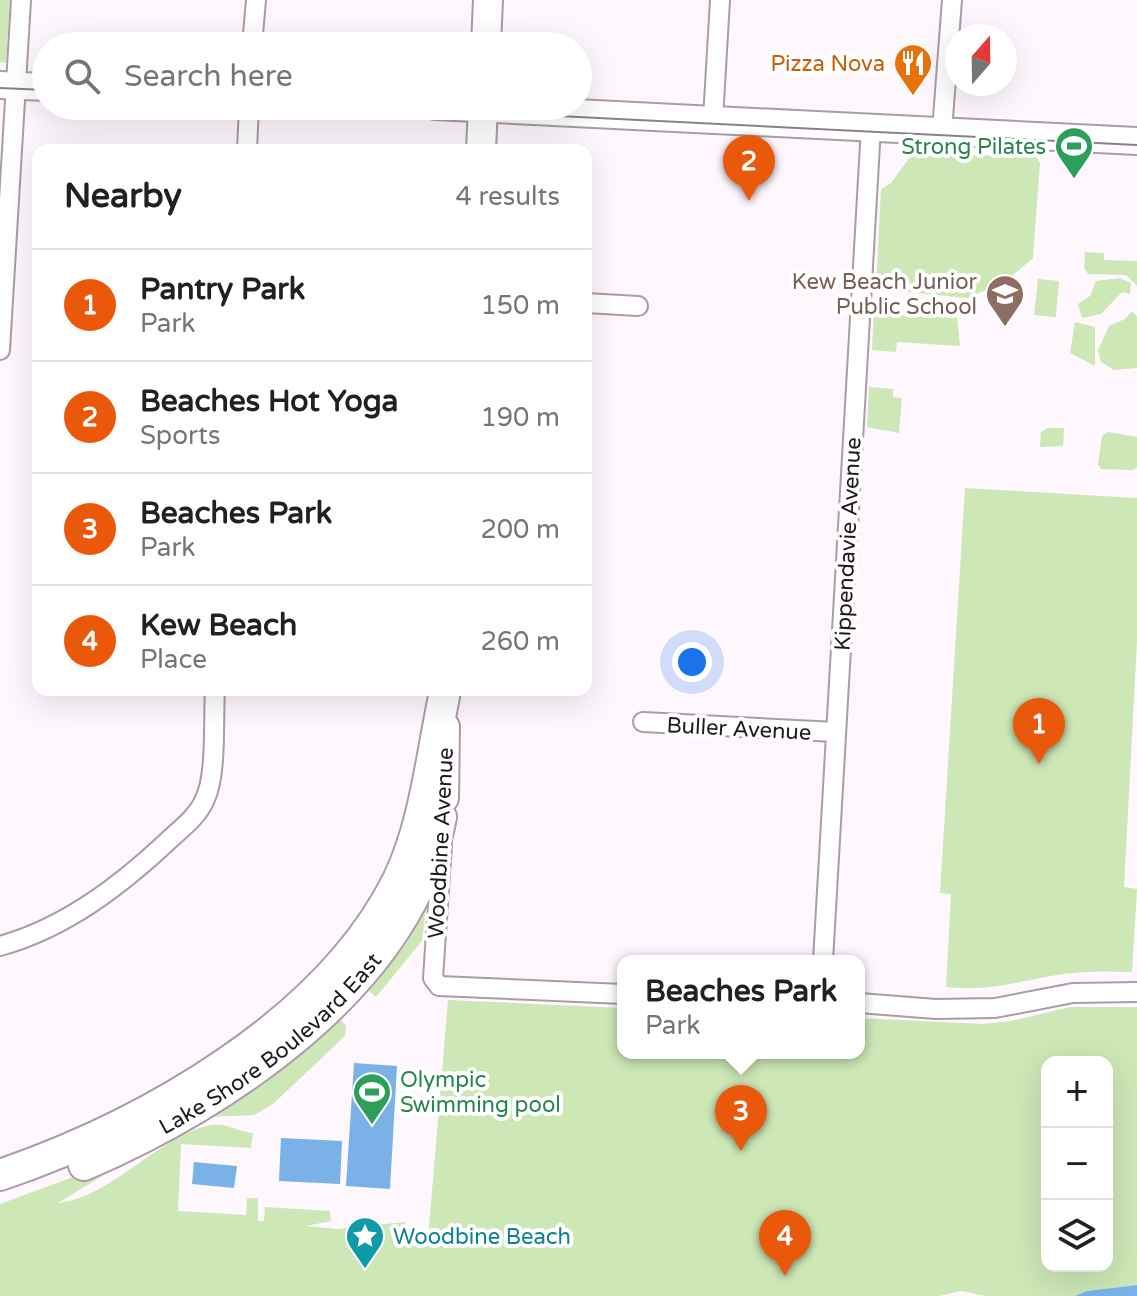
<!DOCTYPE html>
<meta charset="utf-8">
<style>
:root{--surface:#fff;--page:#f6f6f6;--text:#202124;--muted:#757577;--line:#e0e0e0;--accent:#ea580c}
body{margin:0;font-family:"Varela Round",sans-serif;background:var(--page);color:var(--text)}
.controls{position:absolute;right:24px;bottom:24px;display:grid;overflow:hidden;border-radius:16px;box-shadow:0 8px 32px #0002}
.controls button{width:72px;height:72px;display:grid;place-items:center;padding:0;border:0;border-bottom:2px solid var(--line);background:var(--surface);color:var(--text);font:40px sans-serif}
.compass{position:absolute;left:945px;top:24px;width:72px;height:72px;border-radius:50%;background:var(--surface);box-shadow:0 8px 32px #0002;rotate:20deg}
.you{position:absolute;left:692px;top:662px;width:28px;height:28px;margin:-20px;border:6px solid #fff;border-radius:50%;background:#1a73e8;box-shadow:0 0 0 12px #1a73e833}
.badge{display:grid;place-items:center;width:52px;height:52px;border-radius:50%;background:var(--accent);color:#fff;font-size:26px;font-weight:700}
.pin{position:absolute;translate:-50% -66px;filter:drop-shadow(0 2px 4px #0008)}
.pin::after{content:'';position:absolute;top:42px;width:28px;height:24px;background:inherit;clip-path:polygon(0 0,100% 0,50% 100%)}
.popup{position:absolute;left:617px;top:955px;width:248px;height:104px;box-sizing:border-box;display:grid;place-content:center;border-radius:16px;background:var(--surface);filter:drop-shadow(0 2px 6px #0005);font-size:26px;white-space:nowrap;color:var(--muted)}
.popup b{font-size:30px;color:var(--text)}
.popup::after{content:'';position:absolute;left:50%;top:100%;margin-left:-16px;border:16px solid transparent;border-top-color:var(--surface)}
.list{margin:0;padding:0;list-style:none}
h2{display:flex;justify-content:space-between;align-items:center;height:104px;margin:0;padding:0 32px;font-size:34px}
h2 small{font-size:26px;font-weight:400;color:var(--muted)}
.list li{display:grid;grid-template-columns:52px 1fr auto;gap:24px;align-items:center;box-sizing:border-box;height:112px;padding:0 32px;border-top:2px solid var(--line)}
.list b{display:block;font-size:30px;white-space:nowrap}
.list p{margin:0;font-size:26px;white-space:nowrap;color:var(--muted)}
.list em{font-size:26px;font-style:normal;color:var(--muted)}
.icon{flex:none;width:44px;height:44px;fill:none;stroke:currentColor;stroke-width:2;stroke-linecap:round;stroke-linejoin:round}
.map{position:relative;flex:none;width:1137px;height:1296px;overflow:hidden}
.search{position:absolute;background:var(--surface);box-shadow:0 8px 32px #0002;left:32px;top:32px;width:560px;height:88px;display:flex;align-items:center;gap:20px;box-sizing:border-box;padding:0 28px;border-radius:44px;color:var(--muted);font-size:30px}
.panel{position:absolute;background:var(--surface);box-shadow:0 8px 32px #0002;left:32px;top:144px;width:560px;height:552px;border-radius:16px}
.map>svg:first-child{display:block}
.green{fill:#cde7b6;fill-rule:evenodd}
.water{fill:#7ab2e8}
.lines{fill:none;stroke-linecap:round;stroke-linejoin:round}
.minor-casing{stroke:#ab9bab;stroke-width:22}
.secondary-casing{stroke:#ab9bab;stroke-width:30}
.primary-casing{stroke:#ab9bab;stroke-width:32}
.trunk-casing{stroke:#ab9bab;stroke-width:34}
.minor{stroke:#fff;stroke-width:18}
.secondary{stroke:#fff;stroke-width:26}
.primary{stroke:#fff;stroke-width:28}
.trunk{stroke:#fff;stroke-width:30}
.tram{stroke:#888288;stroke-width:2}
.labels{text-anchor:middle;stroke-width:8;stroke-linejoin:round;paint-order:stroke}
.food-label{font-size:22px;fill:#c56008;stroke:#fff;text-anchor:end}
.leisure-label{font-size:22px;fill:#27864d;stroke:#fff;text-anchor:end}
.education-label{font-size:22px;fill:#785e54;stroke:#fff;text-anchor:end}
.street-label{font-size:22px;fill:#201a20;stroke:#fff}
.culture-label{font-size:22px;fill:#0d838f;stroke:#fff;text-anchor:start}
</style>
<div class="map">
<svg width="1137" height="1296" viewBox="0 0 1137 1296">
<rect width="100%" height="100%" fill="#fef7fe"/>
<g class="green">
<polygon points="0,0 10,0 6,63 0,62"/>
<polygon points="913,153 1036,157 1040,163 1033,258 1006,281 968,298 876,289 881,189 891,183"/>
<polygon points="1085,252 1104,253 1104,260 1137,261 1137,286 1126,275 1088,274 1084,268"/>
<polygon points="1120,278 1131,283 1130,294 1122,292 1101,314 1082,318 1078,304 1090,296 1096,281"/>
<polygon points="1038,279 1059,281 1056,317 1034,315"/>
<polygon points="887,303 890,314 957,318 960,346 897,342 896,352 872,350 874,305"/>
<polygon points="1132,311 1137,317 1137,368 1114,370 1101,362 1098,350 1109,326 1125,319"/>
<polygon points="1075,322 1095,327 1095,366 1070,353"/>
<polygon points="869,387 893,389 893,397 902,398 899,433 867,427"/>
<polygon points="1048,428 1064,428 1063,446 1040,447 1041,432"/>
<polygon points="1108,432 1137,437 1137,467 1133,470 1101,469 1098,465 1102,436"/>
<path d="M 965,488 L 1137,498 L 1137,641 L 1124,887 L 1137,889 L 1132,972 C 1105,971 1078,971 1051,976 C 1012,983 987,991 946,987 L 951,894 L 940,893 Z"/>
<polygon points="428,892 422,941 376,997 367,989"/>
<path d="M 448,1000 L 623,1008 L 623,1053 L 859,1053 L 859,1018 L 983,1024 L 1011,1021 L 1070,1007 L 1137,1007 L 1137,1285 L 1087,1291 L 1075,1296 L 986,1296 L 961,1291 L 939,1296 L 0,1296 L 0,1204 L 92,1170 L 339,1018 L 346,1026 L 345,1036 L 273,1104 L 254,1115 L 210,1117 L 125,1162 L 58,1203 C 110,1199 163,1132 212,1125 C 229,1123 238,1132 253,1133 L 251,1148 L 181,1144 L 178,1211 L 246,1215 L 247,1198 L 258,1198 L 258,1221 L 264,1221 L 265,1207 L 330,1211 L 331,1221 L 306,1226 L 337,1229 L 405,1222 L 407,1230 L 397,1236 L 428,1239 ZM 1047,1062 L 1107,1062 L 1107,1266 L 1047,1266 Z"/>
</g>
<g class="water">
<polygon points="354,1063 397,1066 390,1189 346,1186"/>
<polygon points="281,1138 342,1141 340,1184 279,1181"/>
<polygon points="194,1162 237,1166 234,1188 192,1184"/>
<polygon points="1137,1285 1137,1296 1075,1296 1087,1291"/>
</g>
<g class="lines">
<defs>
<g id="minor">
<polyline points="252,46 256,0"/>
<polyline points="713,119 720,0"/>
<polyline points="942,131 952,0"/>
<polyline points="247,150 249,106"/>
<polyline points="586,303 638,306"/>
<polyline points="0,350 21,0"/>
<polyline points="643,722 836,732"/>
<polyline points="442,845 433,978 439,986 623,994"/>
<path d="M 0,946 C 65,928 120,886 169,840 C 182,828 198,816 205,799 C 217,774 213,719 215,690"/>
<polyline points="823,961 871,127"/>
<polyline points="859,1003 936,1009 995,1008 1073,993 1137,992"/>
</g>
<g id="secondary">
<polyline points="0,85 46,87"/>
<polyline points="435,106 1137,141"/>
</g>
<g id="primary">
<polyline points="486,46 488,0"/>
<polyline points="481,150 483,106"/>
<polyline points="444,798 445,727"/>
</g>
<g id="trunk">
<path id="s1" d="M 84,1165 C 228,1103 410,983 441,817"/>
<path d="M 0,1175 C 146,1125 327,1023 398,880 C 425,824 431,758 444,697"/>
</g>
</defs>
<use href="#minor" class="minor-casing"/>
<use href="#secondary" class="secondary-casing"/>
<use href="#primary" class="primary-casing"/>
<use href="#trunk" class="trunk-casing"/>
<use href="#minor" class="minor"/>
<use href="#secondary" class="secondary"/>
<use href="#primary" class="primary"/>
<use href="#trunk" class="trunk"/>
<g class="tram">
<polyline points="0,88 46,90"/>
<polyline points="358,106 1137,145"/>
</g>
</g>
<defs>
<symbol id="restaurant-pin" viewBox="-11 -11 22 30"><path d="M0 17L-7.5 6A9.5 9.5 0 1 1 7.5 6Z" fill="#e8710a" stroke="#fff"/><path d="M-5-6h1v4h1v-4h1v4h1v-4h1v5L-1.5 .5V6h-2V.5L-5-1ZM5-6V6H3V1.5H1.5Q1.5-4 5-6Z" fill="#fff"/></symbol>
<symbol id="stadium-pin" viewBox="-11 -11 22 30"><path d="M0 17L-7.5 6A9.5 9.5 0 1 1 7.5 6Z" fill="#2e9e5b" stroke="#fff"/><path d="M0-5a6.5 5 0 1 0 0 10a6.5 5 0 1 0 0-10ZM-3.5-1.8h7v3.6h-7Z" fill="#fff"/></symbol>
<symbol id="school-pin" viewBox="-11 -11 22 30"><path d="M0 17L-7.5 6A9.5 9.5 0 1 1 7.5 6Z" fill="#8d6e63" stroke="#fff"/><path d="M0-5L7-2L0 1L-7-2ZM-4 1L0 2.5L4 1V4Q0 6-4 4Z" fill="#fff"/></symbol>
<symbol id="sight-pin" viewBox="-11 -11 22 30"><path d="M0 17L-7.5 6A9.5 9.5 0 1 1 7.5 6Z" fill="#0f9aa8" stroke="#fff"/><path d="M0-6L1.8-2.2L6-1.7L2.9 1.2L3.7 5.4L0 3.3L-3.7 5.4L-2.9 1.2L-6-1.7L-1.8-2.2Z" fill="#fff"/></symbol>
</defs>
<g fill-rule="evenodd">
<use href="#restaurant-pin" x="891" y="41" width="44" height="60"/>
<use href="#stadium-pin" x="1052" y="124" width="44" height="60"/>
<use href="#school-pin" x="983" y="272" width="44" height="60"/>
<use href="#stadium-pin" x="350" y="1070" width="44" height="60"/>
<use href="#sight-pin" x="343" y="1214" width="44" height="60"/>
</g>
<g class="labels">
<g class="food-label">
<text x="885" y="71">Pizza Nova</text>
</g>
<g class="leisure-label">
<text x="1046" y="154">Strong Pilates</text>
<text x="400" y="1087" text-anchor="start">Olympic<tspan x="400" dy="25">Swimming pool</tspan></text>
</g>
<g class="education-label">
<text x="977" y="289">Kew Beach Junior<tspan x="977" dy="25">Public School</tspan></text>
</g>
<g class="street-label">
<text transform="translate(847 544) rotate(-87)" y="8">Kippendavie Avenue</text>
<text transform="translate(739 728) rotate(3)" y="8">Buller Avenue</text>
<text transform="translate(440 843) rotate(-87)" y="8">Woodbine Avenue</text>
<text dy="8" stroke="none"><textPath href="#s1" startOffset="224">Lake Shore Boulevard East</textPath></text>
</g>
<g class="culture-label">
<text x="393" y="1244">Woodbine Beach</text>
</g>
</g>
</svg>
<div class="controls">
<button>+</button>
<button>−</button>
<button><svg class="icon" aria-label="layers" viewBox="0 0 24 24"><path d="M12 4l9 5-9 5-9-5zM3 14l9 5 9-5"/></svg></button>
</div>
<svg class="compass" viewBox="-18 -18 36 36"><path d="M0-13l5 13h-10z" fill="#e53935"/><path d="M0 13l5-13h-10z" fill="#757577"/></svg>
<div class="you"></div>
<div class="pin badge" style="left:1039px;top:764px">1</div>
<div class="pin badge" style="left:749px;top:201px">2</div>
<div class="pin badge" style="left:741px;top:1151px">3</div>
<div class="popup"><b>Beaches Park</b>Park</div>
<div class="pin badge" style="left:785px;top:1276px">4</div>
<div class="search"><svg class="icon" aria-label="search" viewBox="0 0 24 24"><circle cx="10" cy="10" r="6"/><path d="M15 15l6 6"/></svg>Search here</div>
<section class="panel">
<h2>Nearby<small>4 results</small></h2>
<ul class="list">
<li><span class="badge">1</span><div><b>Pantry Park</b><p>Park</p></div><em>150 m</em></li>
<li><span class="badge">2</span><div><b>Beaches Hot Yoga</b><p>Sports</p></div><em>190 m</em></li>
<li><span class="badge">3</span><div><b>Beaches Park</b><p>Park</p></div><em>200 m</em></li>
<li><span class="badge">4</span><div><b>Kew Beach</b><p>Place</p></div><em>260 m</em></li>
</ul>
</section>
</div>
